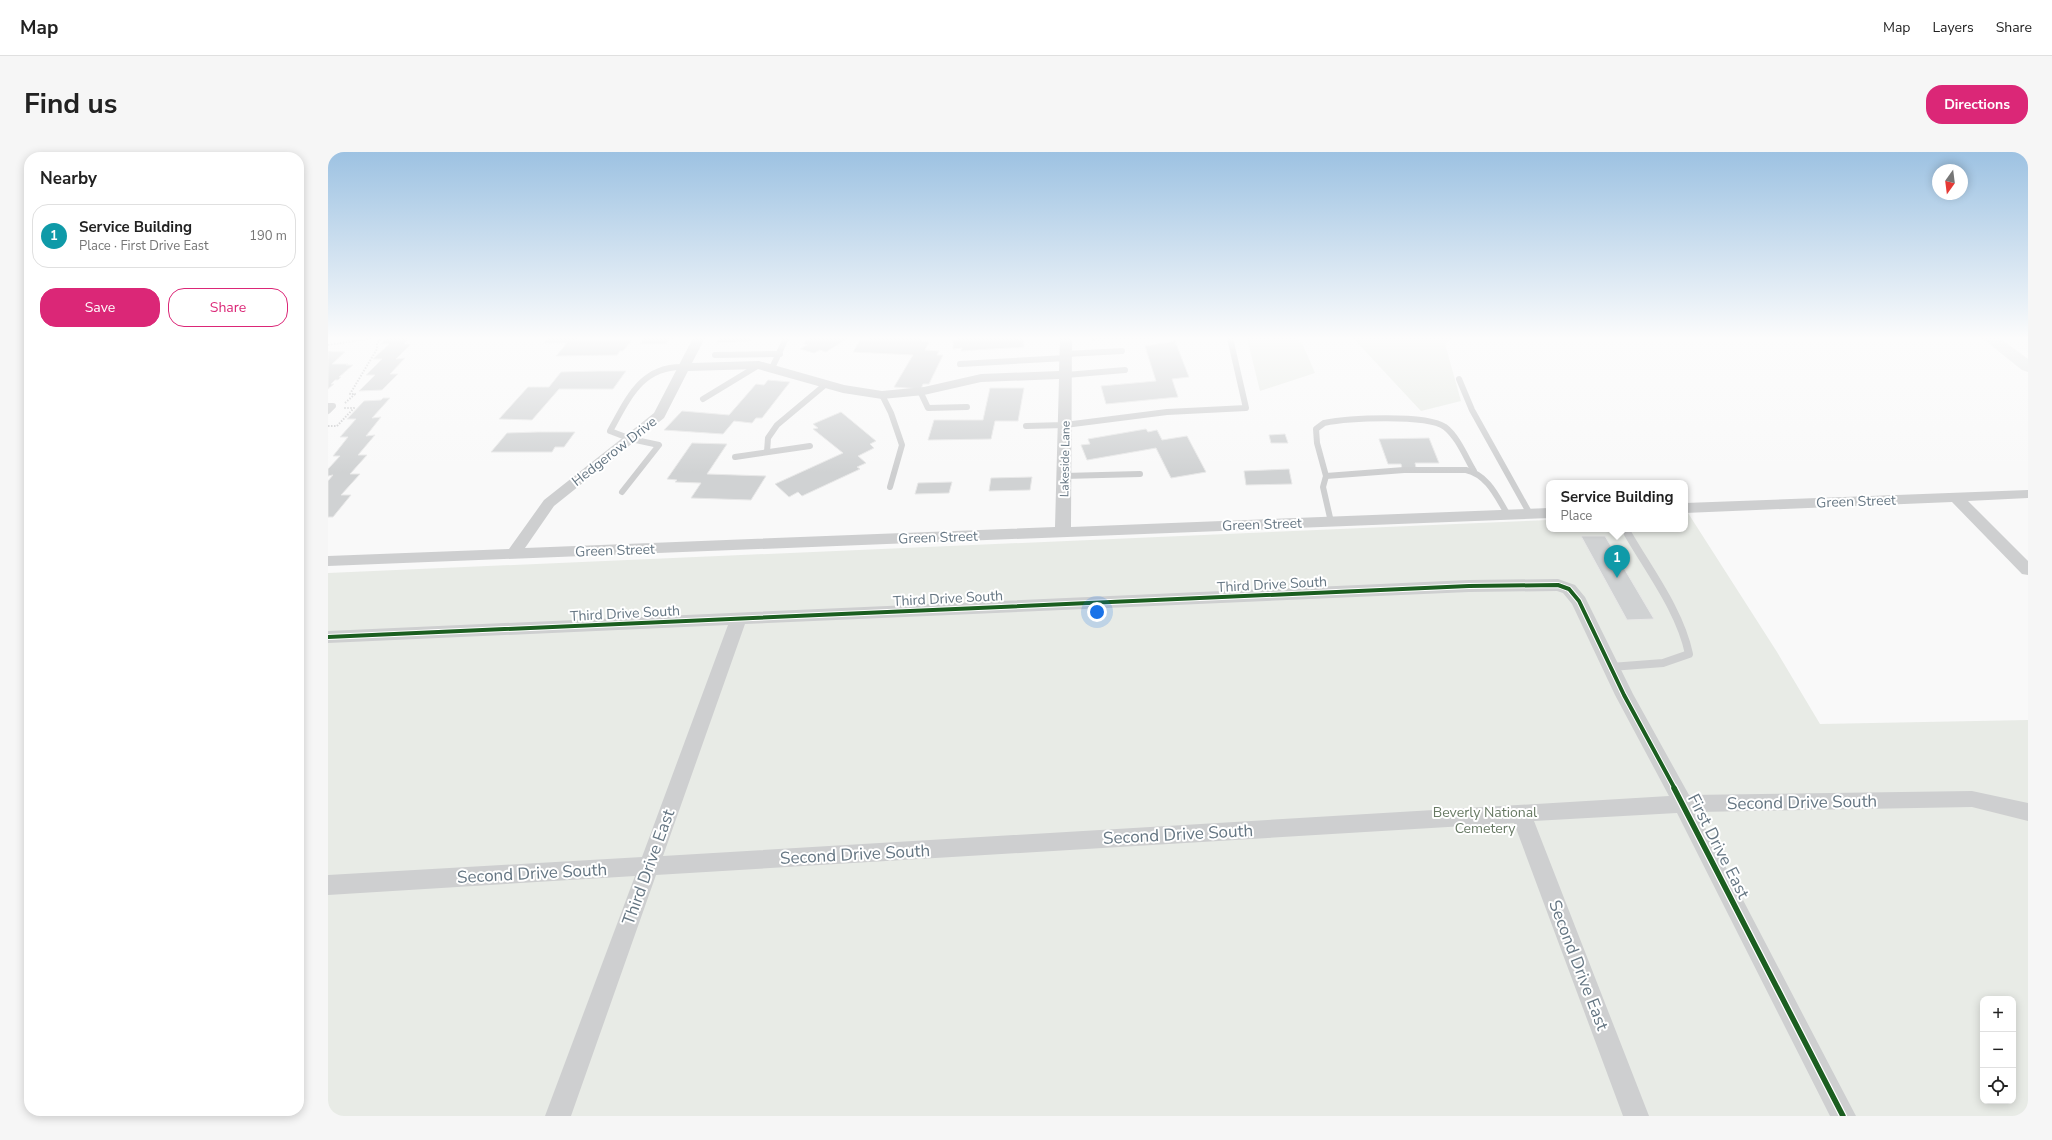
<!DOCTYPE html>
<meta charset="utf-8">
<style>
:root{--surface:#fff;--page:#f6f6f6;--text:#222;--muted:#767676;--line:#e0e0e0;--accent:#db2777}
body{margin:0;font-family:"Nunito Sans",sans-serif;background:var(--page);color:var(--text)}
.controls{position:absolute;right:12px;bottom:12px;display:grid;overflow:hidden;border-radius:8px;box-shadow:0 2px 10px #0003}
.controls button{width:36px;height:36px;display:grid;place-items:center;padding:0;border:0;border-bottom:1px solid var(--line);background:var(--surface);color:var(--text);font:20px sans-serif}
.compass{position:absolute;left:1604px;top:12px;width:36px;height:36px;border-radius:50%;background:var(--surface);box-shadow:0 2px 10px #0003;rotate:194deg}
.you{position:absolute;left:769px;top:460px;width:14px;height:14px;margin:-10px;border:3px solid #fff;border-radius:50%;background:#1a73e8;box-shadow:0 0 0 6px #1a73e833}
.badge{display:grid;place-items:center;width:26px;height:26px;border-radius:50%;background:var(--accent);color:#fff;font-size:13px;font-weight:700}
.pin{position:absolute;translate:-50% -33px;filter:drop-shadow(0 1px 2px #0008)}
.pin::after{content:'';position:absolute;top:21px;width:14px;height:12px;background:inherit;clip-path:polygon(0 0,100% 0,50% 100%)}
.popup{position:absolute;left:1218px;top:328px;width:142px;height:52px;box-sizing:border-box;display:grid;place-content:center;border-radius:8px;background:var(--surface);filter:drop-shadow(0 1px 3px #0005);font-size:13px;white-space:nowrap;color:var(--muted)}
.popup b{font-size:15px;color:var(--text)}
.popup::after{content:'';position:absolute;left:50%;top:100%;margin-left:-8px;border:8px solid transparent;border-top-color:var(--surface)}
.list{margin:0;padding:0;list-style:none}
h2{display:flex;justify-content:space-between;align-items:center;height:52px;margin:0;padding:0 16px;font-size:17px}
h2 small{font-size:13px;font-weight:400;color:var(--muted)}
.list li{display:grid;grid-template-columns:26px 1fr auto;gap:12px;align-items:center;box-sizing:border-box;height:64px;margin:0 8px 8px;padding:0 8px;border:1px solid var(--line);border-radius:16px}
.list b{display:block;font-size:15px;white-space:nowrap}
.list p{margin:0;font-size:13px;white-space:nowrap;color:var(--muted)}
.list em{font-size:13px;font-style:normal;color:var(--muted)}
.actions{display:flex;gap:8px;padding:12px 16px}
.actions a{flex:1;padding:9px 0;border:1px solid var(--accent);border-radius:16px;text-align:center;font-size:14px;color:var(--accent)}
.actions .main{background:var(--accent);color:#fff}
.icon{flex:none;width:22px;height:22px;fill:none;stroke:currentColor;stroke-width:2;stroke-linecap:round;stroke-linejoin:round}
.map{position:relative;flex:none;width:1700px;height:964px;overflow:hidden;border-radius:16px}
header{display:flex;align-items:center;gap:24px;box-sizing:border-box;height:56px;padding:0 20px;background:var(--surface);border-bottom:1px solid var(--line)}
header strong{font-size:19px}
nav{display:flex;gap:22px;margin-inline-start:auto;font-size:14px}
.intro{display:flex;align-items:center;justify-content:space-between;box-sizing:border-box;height:96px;padding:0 24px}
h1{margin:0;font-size:28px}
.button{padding:10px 18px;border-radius:16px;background:var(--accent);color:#fff;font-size:14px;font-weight:700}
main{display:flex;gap:24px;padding:0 24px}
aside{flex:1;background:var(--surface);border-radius:16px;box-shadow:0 2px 10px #0003}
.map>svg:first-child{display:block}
.green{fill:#e8ebe6;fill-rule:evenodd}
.building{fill:#d0d2d3;stroke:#e8e8e8}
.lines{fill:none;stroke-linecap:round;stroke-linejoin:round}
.path{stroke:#cbcccd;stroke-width:2;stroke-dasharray:1.5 1.5;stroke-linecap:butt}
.service-far1{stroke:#cecfd0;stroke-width:6}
.service{stroke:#cecfd0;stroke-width:8}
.minor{fill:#cecfd0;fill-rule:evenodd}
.primary{fill:#e1e2e2;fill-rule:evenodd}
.cycleway-far1-casing{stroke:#fff;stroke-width:6}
.cycleway-casing{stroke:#fff;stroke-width:8}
.cycleway-far1{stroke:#1b5e20;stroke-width:4}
.cycleway{stroke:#1b5e20;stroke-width:5.5}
.labels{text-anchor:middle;stroke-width:4;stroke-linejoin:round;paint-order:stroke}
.far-street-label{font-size:12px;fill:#657683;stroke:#fff}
.street-label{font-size:14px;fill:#657683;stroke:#fff}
.park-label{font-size:14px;fill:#687a64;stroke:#fff}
.near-street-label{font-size:17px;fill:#657683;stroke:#fff}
</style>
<header>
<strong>Map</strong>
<nav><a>Map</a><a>Layers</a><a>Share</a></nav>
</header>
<div class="intro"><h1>Find us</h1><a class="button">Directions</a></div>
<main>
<aside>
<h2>Nearby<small></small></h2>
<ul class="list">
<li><span class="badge" style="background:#0f9aa8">1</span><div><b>Service Building</b><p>Place · First Drive East</p></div><em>190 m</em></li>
</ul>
<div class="actions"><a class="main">Save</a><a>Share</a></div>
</aside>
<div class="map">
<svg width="1700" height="964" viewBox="0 0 1700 964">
<rect width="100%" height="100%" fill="#f9f9f9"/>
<g class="green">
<polygon points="919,186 968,186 975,193 987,221 932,239"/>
<polygon points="1025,186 1125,186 1117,192 1133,249 1093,259"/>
<path d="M 1357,361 L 1360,361 L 1449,500 L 1492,572 L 1700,568 L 1700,964 L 0,964 L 0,421 L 1221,368 L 1221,377 L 1357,377 ZM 1655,847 L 1685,847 L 1685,949 L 1655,949 Z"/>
</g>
<g class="building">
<polygon points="60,186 81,186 76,192 83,192 68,207 77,206 62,222 70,222 54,238 31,239 47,223 38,223 54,207 45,207 61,192 53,192"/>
<polygon points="220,186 250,186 248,188 304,188 295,199 292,199 289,203 228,204 239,191 215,191"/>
<polygon points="317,186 347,186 341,188 338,192 312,192"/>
<polygon points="391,186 423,186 422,189 389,191"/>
<polygon points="484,186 520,186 498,200 492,198 486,201 472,197 479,193 475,191"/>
<polygon points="542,186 595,187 593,189 601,190 597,198 611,199 609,203 615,203 601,232 595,232 593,237 566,235 585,203 525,200 533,187 541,188"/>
<polygon points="633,186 695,186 696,195 633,199 634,196 625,197 625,188"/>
<polygon points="764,186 826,186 764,188"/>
<polygon points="847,189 861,225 844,227 850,245 778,252 773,234 828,229 817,194"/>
<polygon points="0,199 17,200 4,212 20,212 18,213 25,213 11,225 13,225 10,228 7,228 3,232 6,232 0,237"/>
<polygon points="271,219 298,219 285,237 231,237 204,268 171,267 200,235 221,235 233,220"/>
<polygon points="440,228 462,230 434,266 428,266 424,271 406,269 395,282 336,278 354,259 401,263 428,232 436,233"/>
<polygon points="662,236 696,236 690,269 667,269 663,287 600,288 606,268 655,268"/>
<polygon points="55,246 62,246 44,266 53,265 38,284 47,283 30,303 39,303 22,322 32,322 13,343 23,343 5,365 0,365 0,329 5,323 0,324 0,317 12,304 5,304 20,285 12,285 28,267 19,267 36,249 53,248"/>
<polygon points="513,260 548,289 542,292 546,296 530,304 538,311 529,315 532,317 474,344 470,340 461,345 447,332 515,301 485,277 490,276 485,272"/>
<polygon points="818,277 820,280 829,278 834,288 859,284 878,320 843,326 828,296 759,308 753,293 762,292 760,287"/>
<polygon points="210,280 247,280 236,295 227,295 224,300 163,300 179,281"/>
<polygon points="957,282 960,291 943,291 941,283"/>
<polygon points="1101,286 1111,311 1087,311 1088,316 1074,316 1073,312 1060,312 1051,287"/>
<polygon points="364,291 399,292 379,322 438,324 423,348 363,346 373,331 347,330 349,328 339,327"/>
<polygon points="961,317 964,332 918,333 916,319"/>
<polygon points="704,325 702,338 661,339 663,326"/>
<polygon points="624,330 621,341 587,342 590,331"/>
<polygon points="1253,384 1277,384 1326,467 1299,468"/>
</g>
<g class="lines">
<g class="path">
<polyline points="0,193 45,186"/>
<polyline points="17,251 27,242 22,242 49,197 49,191 54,186"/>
<polyline points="0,274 9,274 26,256 16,256"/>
</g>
<g class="service-far1">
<polyline points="738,202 794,199"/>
<polyline points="387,203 452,202"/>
<polyline points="632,212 738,206"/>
<polyline points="444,216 458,186"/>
<polyline points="738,223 797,218"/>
<polyline points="1131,227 1144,258 1202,362"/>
<polyline points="592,239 600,256 639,255"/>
<polyline points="554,243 563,261 574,293 562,335"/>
<polyline points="375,247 431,213"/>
<polyline points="0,254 5,254 0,259"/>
<polyline points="698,274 737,273 839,260 918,256 902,186"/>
<polyline points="439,300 440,286 449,273 498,232"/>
<polyline points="407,305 482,294"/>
<polyline points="736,324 812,322"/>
<path d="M 998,324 L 1076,318 L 1138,318 C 1160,323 1169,345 1180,363"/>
<path d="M 294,340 L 331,293 L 303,287 L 282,279 C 300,247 313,214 355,215"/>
<path d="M 1003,370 L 995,335 L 998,324 L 989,291 L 988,277 L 996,271 C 1019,266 1099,262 1117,275 C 1130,285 1138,306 1146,319"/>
<polyline points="1297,377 1301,383"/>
</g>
<path class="service" d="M 1283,515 L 1335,511 L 1361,502 C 1352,459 1322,420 1300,382"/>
<g class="minor">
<path d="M 365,186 L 377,186 L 364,211 L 431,209 L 516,233 L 554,239 L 596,235 L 653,222 L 731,219 L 732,186 L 744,186 L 743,375 L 1221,356 L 1221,366 L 0,414 L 0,404 L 181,397 L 216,348 L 326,261 ZM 430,217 L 515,241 L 554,247 L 596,243 L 653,230 L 731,227 L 727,375 L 197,396 L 226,354 L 336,266 L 360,219 Z"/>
<polygon points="1700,338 1700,346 1640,349 1700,409 1700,423 1694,422 1624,350 1357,361 1357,351"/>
<path d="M 1230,427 L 1247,433 L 1257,445 L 1305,542 L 1361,643 L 1644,639 L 1700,651 L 1700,669 L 1644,655 L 1369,660 L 1528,964 L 1502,964 L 1349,661 L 1206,669 L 1321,964 L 1295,964 L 1186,671 L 328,723 L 243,964 L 217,964 L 307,724 L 0,743 L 0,723 L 314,705 L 400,473 L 0,491 L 0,479 L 1141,428 ZM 1229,439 L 1235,441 L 1244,452 L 1287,543 L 1341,644 L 335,704 L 417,472 L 1141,440 Z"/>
</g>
<polygon class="primary" points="1654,186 1672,186 1700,207 1700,220 1694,218"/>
<defs>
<polyline id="cycleway-far1" points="0,485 1141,434 1230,433 1241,437 1251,449 1296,543 1347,637"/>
<polyline id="cycleway" points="1346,636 1515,964"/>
</defs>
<use href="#cycleway-far1" class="cycleway-far1-casing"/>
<use href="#cycleway" class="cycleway-casing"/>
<use href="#cycleway-far1" class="cycleway-far1"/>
<use href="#cycleway" class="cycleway"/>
</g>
<linearGradient id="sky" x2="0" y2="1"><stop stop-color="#9dc2e2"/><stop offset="0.58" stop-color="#fcfcfc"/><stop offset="1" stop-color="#fcfcfc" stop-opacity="0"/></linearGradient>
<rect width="1700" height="321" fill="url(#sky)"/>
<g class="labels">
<g class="far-street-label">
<text transform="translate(737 307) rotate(-89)" y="4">Lakeside Lane</text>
</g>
<g class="street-label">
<text transform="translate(286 299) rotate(-38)" y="5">Hedgerow Drive</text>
<text transform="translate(1528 349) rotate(-2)" y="5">Green Street</text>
<text transform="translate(934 372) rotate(-2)" y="5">Green Street</text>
<text transform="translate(610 385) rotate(-2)" y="5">Green Street</text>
<text transform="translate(287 398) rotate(-2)" y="5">Green Street</text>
<text transform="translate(944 432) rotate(-3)" y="5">Third Drive South</text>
<text transform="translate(620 446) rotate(-3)" y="5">Third Drive South</text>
<text transform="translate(297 461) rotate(-3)" y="5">Third Drive South</text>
</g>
<g class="park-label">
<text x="1157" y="665">Beverly National<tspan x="1157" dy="16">Cemetery</tspan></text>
</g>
<g class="near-street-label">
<text transform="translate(1474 650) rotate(-1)" y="6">Second Drive South</text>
<text transform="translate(850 682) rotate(-3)" y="6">Second Drive South</text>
<text transform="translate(1391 694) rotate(63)" y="6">First Drive East</text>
<text transform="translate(527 702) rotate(-3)" y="6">Second Drive South</text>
<text transform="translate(320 715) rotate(-70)" y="6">Third Drive East</text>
<text transform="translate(204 721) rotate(-3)" y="6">Second Drive South</text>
<text transform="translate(1251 813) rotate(69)" y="6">Second Drive East</text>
</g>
</g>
</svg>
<div class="controls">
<button>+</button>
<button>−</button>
<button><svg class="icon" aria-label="locate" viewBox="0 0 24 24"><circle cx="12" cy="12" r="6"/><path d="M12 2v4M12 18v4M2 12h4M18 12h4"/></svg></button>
</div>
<svg class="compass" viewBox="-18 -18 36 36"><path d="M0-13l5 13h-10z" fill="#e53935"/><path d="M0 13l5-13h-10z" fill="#767676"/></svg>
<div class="you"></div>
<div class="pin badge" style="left:1289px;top:426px;background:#0f9aa8">1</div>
<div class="popup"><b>Service Building</b>Place</div>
</div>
</main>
